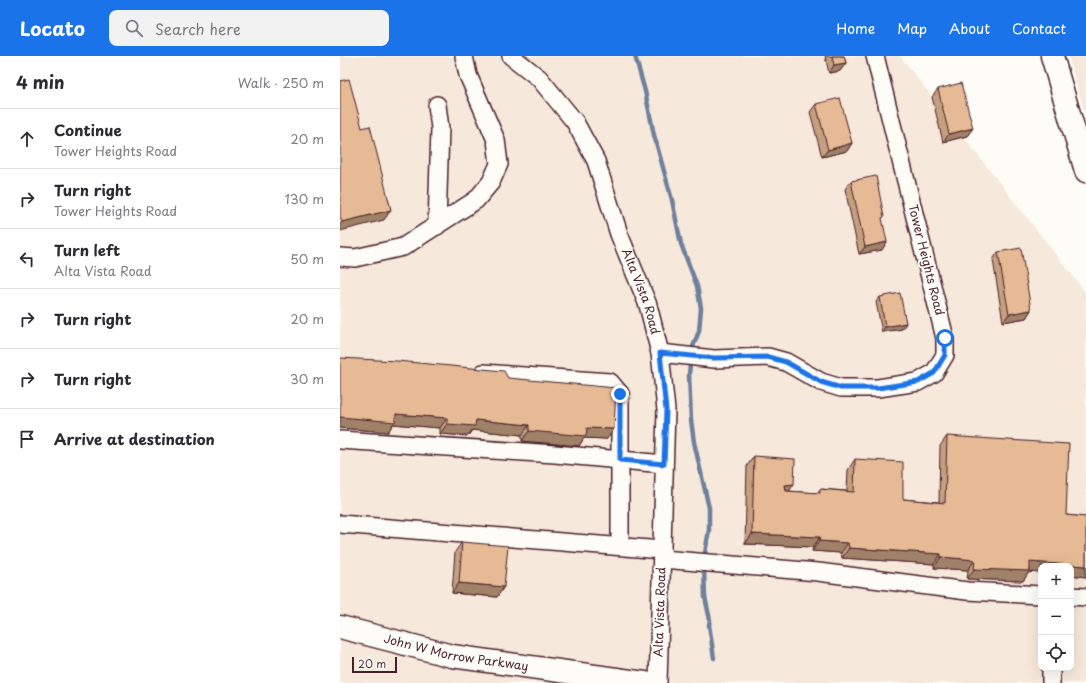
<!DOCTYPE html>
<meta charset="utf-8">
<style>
:root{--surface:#fff;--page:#f2f2f3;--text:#2b2b33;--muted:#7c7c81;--line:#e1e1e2;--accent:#1a73e8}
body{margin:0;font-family:"Playpen Sans",sans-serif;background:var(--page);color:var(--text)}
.controls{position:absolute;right:12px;bottom:12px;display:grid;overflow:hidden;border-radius:8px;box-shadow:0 4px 16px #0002}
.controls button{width:36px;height:36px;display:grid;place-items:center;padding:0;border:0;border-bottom:1px solid var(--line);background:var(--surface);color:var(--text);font:20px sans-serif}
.scale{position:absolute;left:12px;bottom:10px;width:45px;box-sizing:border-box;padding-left:4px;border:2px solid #4a1f2b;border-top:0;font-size:11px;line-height:14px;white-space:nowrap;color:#4a1f2b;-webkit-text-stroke:3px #fdfcf7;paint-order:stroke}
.stop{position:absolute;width:12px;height:12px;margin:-9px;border:3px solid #1a73e8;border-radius:50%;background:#fff}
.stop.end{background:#1a73e8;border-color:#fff;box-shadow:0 1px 4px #0008}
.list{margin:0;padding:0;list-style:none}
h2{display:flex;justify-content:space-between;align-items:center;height:52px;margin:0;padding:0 16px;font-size:17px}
h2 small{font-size:13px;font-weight:400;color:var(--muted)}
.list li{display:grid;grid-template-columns:26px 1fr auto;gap:12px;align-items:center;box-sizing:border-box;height:60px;padding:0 16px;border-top:1px solid var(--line)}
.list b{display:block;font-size:15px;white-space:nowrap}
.list p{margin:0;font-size:13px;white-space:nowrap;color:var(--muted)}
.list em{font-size:13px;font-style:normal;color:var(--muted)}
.icon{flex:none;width:22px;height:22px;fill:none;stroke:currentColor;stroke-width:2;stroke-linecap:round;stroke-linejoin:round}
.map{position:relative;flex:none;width:746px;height:627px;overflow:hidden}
header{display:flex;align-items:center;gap:24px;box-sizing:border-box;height:56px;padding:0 20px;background:var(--accent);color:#fff}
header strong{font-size:19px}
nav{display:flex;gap:22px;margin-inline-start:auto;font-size:14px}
.search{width:280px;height:36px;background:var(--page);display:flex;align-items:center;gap:10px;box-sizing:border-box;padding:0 14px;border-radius:8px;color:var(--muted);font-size:15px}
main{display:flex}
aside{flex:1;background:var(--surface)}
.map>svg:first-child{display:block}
.built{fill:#f6e8da;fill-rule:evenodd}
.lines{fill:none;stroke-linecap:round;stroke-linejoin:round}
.stream{stroke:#6e809b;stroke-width:4.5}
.minor-casing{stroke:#4a1f2b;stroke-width:20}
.major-casing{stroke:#4a1f2b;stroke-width:25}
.minor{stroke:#fdfcf7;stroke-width:17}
.major{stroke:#fdfcf7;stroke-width:22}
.wall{fill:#c5a080;stroke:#4a1f2b}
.shaded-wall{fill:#a08268;stroke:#4a1f2b}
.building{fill:#e5ba95;stroke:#4a1f2b}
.route{stroke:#1a73e8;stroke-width:5}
.labels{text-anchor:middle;stroke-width:4;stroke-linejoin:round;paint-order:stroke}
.street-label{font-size:12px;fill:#4a1f2b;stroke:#fdfcf7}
</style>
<header>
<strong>Locato</strong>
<div class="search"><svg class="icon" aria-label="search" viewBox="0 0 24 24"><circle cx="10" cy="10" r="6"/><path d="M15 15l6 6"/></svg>Search here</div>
<nav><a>Home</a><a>Map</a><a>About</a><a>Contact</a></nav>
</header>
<main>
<aside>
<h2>4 min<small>Walk · 250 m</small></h2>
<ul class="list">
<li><svg class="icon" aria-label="ahead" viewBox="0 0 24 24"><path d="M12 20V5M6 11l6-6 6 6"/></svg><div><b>Continue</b><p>Tower Heights Road</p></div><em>20 m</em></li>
<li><svg class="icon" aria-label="right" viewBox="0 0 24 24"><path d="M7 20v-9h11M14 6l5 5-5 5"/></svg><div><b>Turn right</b><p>Tower Heights Road</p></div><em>130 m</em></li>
<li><svg class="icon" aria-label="left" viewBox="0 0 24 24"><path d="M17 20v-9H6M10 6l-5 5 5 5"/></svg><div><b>Turn left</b><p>Alta Vista Road</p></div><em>50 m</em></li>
<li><svg class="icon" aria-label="right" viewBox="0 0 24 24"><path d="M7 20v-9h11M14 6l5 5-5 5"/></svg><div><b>Turn right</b></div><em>20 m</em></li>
<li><svg class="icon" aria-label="right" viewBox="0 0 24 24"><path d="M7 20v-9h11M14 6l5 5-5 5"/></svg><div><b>Turn right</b></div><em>30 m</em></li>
<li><svg class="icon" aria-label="arrive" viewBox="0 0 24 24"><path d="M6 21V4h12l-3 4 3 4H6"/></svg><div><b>Arrive at destination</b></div></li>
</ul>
</aside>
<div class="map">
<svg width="746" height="627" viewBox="0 0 746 627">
<rect width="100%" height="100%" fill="#fdfcf7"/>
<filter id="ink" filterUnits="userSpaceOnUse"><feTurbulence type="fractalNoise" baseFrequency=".025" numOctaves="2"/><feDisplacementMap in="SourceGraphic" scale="8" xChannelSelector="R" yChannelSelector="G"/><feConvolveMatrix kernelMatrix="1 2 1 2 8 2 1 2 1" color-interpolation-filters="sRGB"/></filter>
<g filter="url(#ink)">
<g class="built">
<path d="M 0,0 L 560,0 L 746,237 L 746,627 L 0,627 ZM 701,510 L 731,510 L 731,612 L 701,612 Z"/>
<polygon points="728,0 746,0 746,61"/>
</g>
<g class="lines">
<g class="stream">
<polyline points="295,0 305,35 314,79 332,144 341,188 357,230 361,252 359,275 351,296 349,319 351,364 354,386 369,452 369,474 364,503"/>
<polyline points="364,511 365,541 370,564 369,569 374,602"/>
</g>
<defs>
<g id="minor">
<path id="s1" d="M 171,0 L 199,22 L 235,66 L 256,105 L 279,178 L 308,249 L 320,297 L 326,354 L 318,627"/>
<polyline points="97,170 100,72 97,49"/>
<polyline points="0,201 15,202 63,191 136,144 151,126 159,108 156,84 128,19 124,0"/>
<polyline points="320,297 374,303 428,301 446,306 481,326 501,332 538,332 578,326 594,317 605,299 605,282 535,0"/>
<polyline points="143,317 270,326 280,338 280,490"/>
<polyline points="0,384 215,398 324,408"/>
<polyline points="0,468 322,494"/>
<polyline points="322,503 478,516 627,535 701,539"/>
<polyline points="731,540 746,541"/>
<polyline points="711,627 711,615"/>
</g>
<g id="major">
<polyline points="712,0 746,115"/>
<path id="s2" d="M 0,571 L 112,600 L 305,627"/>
</g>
</defs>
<use href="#minor" class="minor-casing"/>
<use href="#major" class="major-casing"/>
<use href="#minor" class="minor"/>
<use href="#major" class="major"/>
</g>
<g class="wall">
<polygon points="485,0 504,0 506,7 500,15 489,17"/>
<polygon points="598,33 633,72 627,80 603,86 592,41"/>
<polygon points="476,48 512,87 507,95 482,101 470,56"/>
<polygon points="511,125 542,194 519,198 505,133"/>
<polygon points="658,196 691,254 686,262 663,266 653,204"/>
<polygon points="540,241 566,267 562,273 542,276 536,246"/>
<polygon points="168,322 267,383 244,382 239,390 182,385 182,379 132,374 128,380 100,378 100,372 53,368 48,376 0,372"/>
<polygon points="607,380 726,459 746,461 746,521 731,519 731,510 701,510 701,517 689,516 683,525 627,523 628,514 594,512 594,508 502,502 501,497 472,495 473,491 405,488 407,410 414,400 449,435 477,437 480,433 507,435 508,414 515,403 563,443 599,446 600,390"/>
<polygon points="122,486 157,541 112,537 115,496"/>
</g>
<g class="shaded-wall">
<polygon points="506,7 500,15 489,17 494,9"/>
<polygon points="633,72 627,80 603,86 609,78"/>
<polygon points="512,87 507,95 482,101 488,94"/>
<polygon points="51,154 44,164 0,175 0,168 2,166"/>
<polygon points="547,186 542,194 519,198 525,191"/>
<polygon points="691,254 686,262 663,266 669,258"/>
<polygon points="566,267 562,273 542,276 545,271"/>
<polygon points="56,358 107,362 100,372 53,368 48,376 0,372 0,361"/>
<polygon points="136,364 189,369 182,379 132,374 128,380 100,378 107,368"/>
<polygon points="247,372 274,373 267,383 244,382 239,390 182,385 189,375"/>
<polygon points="454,428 447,438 445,429"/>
<polygon points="412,478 480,481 473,491 405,488"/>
<polygon points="479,485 508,487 501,497 472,495"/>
<polygon points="509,492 601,498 594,508 502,502"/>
<polygon points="601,501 635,504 628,514 594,512"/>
<polygon points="690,506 746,510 746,521 731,519 731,510 701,510 701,517 689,516 683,525 627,523 634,513"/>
<polygon points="119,527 164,531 157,541 112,537"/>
</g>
<g class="building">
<polygon points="492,0 504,0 506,7 494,9"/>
<polygon points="9,23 22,72 30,70 51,154 2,166 0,161 0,25"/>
<polygon points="621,27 633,72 609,78 598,33"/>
<polygon points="500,42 512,87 488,94 476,48"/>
<polygon points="536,120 544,161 542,162 547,186 525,191 511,125"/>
<polygon points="681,192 691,254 669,258 658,196"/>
<polygon points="560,237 566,267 545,271 540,241"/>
<polygon points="0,302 57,305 164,315 168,322 276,332 274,373 247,372 246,380 189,375 189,369 136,364 135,370 107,368 107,362 56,358 55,366 0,361"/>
<polygon points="607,380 729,388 726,459 746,461 746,510 690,506 690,515 634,513 635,504 601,501 601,498 509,492 508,487 479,485 480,481 412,478 414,400 455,403 454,428 445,429 446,435 480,437 480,433 514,436 515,403 563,406 563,443 605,447"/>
<polygon points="122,486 168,490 164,531 119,527"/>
</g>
</g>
<g class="lines" filter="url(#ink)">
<polyline class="route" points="280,338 280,404 324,408 326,354 320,297 374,302 428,301 446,306 481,326 501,332 538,332 578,326 594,317 605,299 605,282"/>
</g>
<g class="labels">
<g class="street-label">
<text transform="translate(586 204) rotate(76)" y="4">Tower Heights Road</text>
<text dy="4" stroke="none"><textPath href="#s1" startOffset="275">Alta Vista Road</textPath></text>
<text transform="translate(320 556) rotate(-88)" y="4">Alta Vista Road</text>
<text dy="4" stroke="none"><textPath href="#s2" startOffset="119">John W Morrow Parkway</textPath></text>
</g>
</g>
</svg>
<div class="controls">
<button>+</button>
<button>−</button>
<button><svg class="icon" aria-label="locate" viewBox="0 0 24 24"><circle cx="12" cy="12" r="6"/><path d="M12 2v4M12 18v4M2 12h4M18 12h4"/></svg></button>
</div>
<div class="scale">20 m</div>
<div class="stop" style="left:605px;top:282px"></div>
<div class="stop end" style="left:280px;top:338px"></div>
</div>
</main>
